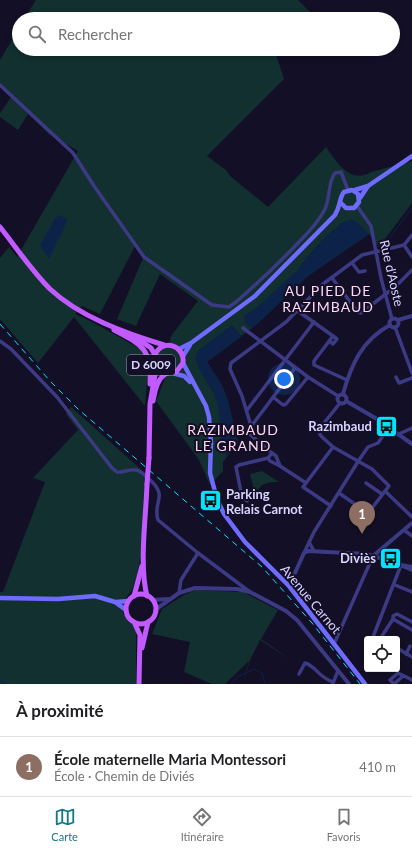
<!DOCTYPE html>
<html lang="fr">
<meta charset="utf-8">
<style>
:root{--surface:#fff;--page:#f6f6f6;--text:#202124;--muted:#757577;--line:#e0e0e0;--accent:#127987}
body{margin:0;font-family:Lato,sans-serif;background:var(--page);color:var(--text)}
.controls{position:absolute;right:12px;bottom:12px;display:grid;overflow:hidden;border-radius:4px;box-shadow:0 2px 6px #0003}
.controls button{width:36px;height:36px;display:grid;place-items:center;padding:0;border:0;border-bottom:1px solid var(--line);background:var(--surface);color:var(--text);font:20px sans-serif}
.you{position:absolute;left:284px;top:379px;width:14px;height:14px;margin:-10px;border:3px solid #fff;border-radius:50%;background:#1a73e8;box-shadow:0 0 0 6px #1a73e833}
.badge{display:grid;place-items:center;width:26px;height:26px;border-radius:50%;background:var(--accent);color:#fff;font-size:13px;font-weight:700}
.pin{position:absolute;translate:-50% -33px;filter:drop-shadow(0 1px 2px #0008)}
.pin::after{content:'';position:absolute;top:21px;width:14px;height:12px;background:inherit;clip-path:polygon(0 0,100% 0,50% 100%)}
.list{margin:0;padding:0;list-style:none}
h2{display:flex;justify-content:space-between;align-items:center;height:52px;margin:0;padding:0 16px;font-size:17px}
h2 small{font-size:13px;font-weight:400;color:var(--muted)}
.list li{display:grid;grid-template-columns:26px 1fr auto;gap:12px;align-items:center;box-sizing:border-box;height:60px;padding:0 16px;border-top:1px solid var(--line)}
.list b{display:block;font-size:15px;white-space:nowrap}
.list p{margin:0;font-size:13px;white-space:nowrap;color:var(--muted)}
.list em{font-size:13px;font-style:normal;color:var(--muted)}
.icon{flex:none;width:22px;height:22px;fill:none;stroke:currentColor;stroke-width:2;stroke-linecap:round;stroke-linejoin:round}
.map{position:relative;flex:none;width:412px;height:684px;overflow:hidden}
.search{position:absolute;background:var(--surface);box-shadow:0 2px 6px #0003;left:12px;right:12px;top:12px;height:44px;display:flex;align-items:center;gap:10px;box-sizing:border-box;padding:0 14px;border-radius:22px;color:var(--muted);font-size:15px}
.sheet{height:112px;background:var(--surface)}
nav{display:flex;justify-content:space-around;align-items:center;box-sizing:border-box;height:56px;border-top:1px solid var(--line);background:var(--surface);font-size:11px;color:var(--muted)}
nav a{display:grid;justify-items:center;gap:2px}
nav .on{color:var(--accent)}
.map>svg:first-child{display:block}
.green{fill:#12302f}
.water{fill:#0c2248}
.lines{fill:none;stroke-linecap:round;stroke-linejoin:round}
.stream{stroke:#0c2248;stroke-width:1}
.minor{stroke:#3d3a85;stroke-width:3.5}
.tertiary{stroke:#3d3a85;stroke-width:4}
.secondary{stroke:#6f6bff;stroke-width:4.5}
.primary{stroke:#c25bff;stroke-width:5}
.rail{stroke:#00e5ff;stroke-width:1;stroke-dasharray:6 5;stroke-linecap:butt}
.primary-bridge{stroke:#c25bff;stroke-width:5}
.labels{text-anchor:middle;stroke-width:4;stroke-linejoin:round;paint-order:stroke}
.shield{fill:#130f26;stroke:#9e99be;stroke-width:1}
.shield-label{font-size:12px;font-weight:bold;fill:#d9d4ff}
.street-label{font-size:13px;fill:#d9d4ff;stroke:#130f26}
.poi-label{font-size:13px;font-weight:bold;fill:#d9d4ff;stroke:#130f26;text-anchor:end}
.neighbourhood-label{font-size:14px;letter-spacing:1px;fill:#ffd6f0;stroke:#130f26}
</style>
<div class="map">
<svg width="412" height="684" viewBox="0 0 412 684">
<rect width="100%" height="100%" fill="#130f26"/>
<g class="green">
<polygon points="36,0 298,0 311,13 305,19 24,19"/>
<path d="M 19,28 L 19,49 L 280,49 L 276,54 L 284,79 L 207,156 L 226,170 L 230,176 L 268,207 L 326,147 C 336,161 350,185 371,172 L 412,161 L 412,203 L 379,247 L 369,234 L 308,276 L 256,325 L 207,362 L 222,385 L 228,401 L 238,442 L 223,462 L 223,471 L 210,485 L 199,460 L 156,401 L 164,381 L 165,371 C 157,364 155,360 160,350 L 169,346 L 171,336 L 198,301 L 160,274 L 136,326 L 117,319 L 144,256 L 135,246 L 100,314 L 82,306 L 75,314 L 92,322 L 139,348 L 145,356 L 148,370 L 145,406 L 74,317 L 38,363 L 0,319 L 0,258 L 9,247 L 17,257 L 78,151 L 49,134 L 28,114 L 18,130 L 0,117 L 0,113 L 11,97 L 0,84 L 0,60 Z"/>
<polygon points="71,407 145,473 141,555 137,575 132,590 126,598 123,613 136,629 136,684 0,684 0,592 3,592 45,482 33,478 78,430 66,414"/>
<path d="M 262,471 L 279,482 C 267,482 261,483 255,494 L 250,474 Z"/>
<polygon points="196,590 243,592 278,610 261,639 291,660 260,640 250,660 243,684 249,661 225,684 212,684 184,672 190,642 152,634 162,609 184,595"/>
</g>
<g class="water">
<polygon points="59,215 67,219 66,224 49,259 40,245 56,217"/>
<path d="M 354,220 L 369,234 L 308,276 L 256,325 L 251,329 L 245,322 L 244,316 L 256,308 L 298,270 C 306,256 330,230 344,222 C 347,220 351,220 354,220 Z"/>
<path d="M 232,325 L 242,336 L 207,362 L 222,385 L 228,401 L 238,442 L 227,457 C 218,446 222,418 217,402 C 212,386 199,374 195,357 L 199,350 Z"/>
</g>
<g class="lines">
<g class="stream">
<polyline points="387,241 412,208"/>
<polyline points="0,681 6,684"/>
<polyline points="231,684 237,677 254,669 262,673 265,684"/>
</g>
<g class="minor">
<path d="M 0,85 L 73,153 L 94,186 L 144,257 L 212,305 L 229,307 L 236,302 C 258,283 279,263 299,242 C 308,233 318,222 324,211 C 331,199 327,183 335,173 L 341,172 L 348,190"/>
<polyline points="357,206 371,226 381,278 392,319"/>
<polyline points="404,245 412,257"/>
<polyline points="352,263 359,272 365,271"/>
<polyline points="332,278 358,312 361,313 395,287 412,270"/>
<polyline points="298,311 333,336 314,361 314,365 347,380"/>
<polyline points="395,327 412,373"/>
<polyline points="243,328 308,377 338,396"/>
<path d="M 0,341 L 11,349 L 57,397 L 112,468 L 117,472 C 123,473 129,469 135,470 C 141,470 144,475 148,478 C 170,497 152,501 158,520 L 198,553 L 250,592"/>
<polyline points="329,341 333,344 337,339 333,336"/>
<polyline points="396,377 399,383 412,378"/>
<polyline points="273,397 283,405 286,404 308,377"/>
<polyline points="247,410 314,322"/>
<polyline points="251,426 242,396 230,369 231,363 286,322 323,284 362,255 404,245 412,235"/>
<polyline points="399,434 412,428"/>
<polyline points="272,453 247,432 295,368"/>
<polygon points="272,453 276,456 280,466 270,461 268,458"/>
<polyline points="280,466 306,483"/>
<polyline points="366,483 382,494"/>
<polyline points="385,491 412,517"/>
<polyline points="339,493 366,512 369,512 389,486 372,469 333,447 320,435 320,428 340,403"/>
<polyline points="247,501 242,497 236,467 239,465 268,458"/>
<polyline points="331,506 303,487 333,447"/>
<polyline points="404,530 412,536"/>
<polyline points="309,542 314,551"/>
<polyline points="304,553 314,532 359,460 368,447 378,443 389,427"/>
<polyline points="395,585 412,592"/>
<polyline points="179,593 181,580 198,553"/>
<polyline points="412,622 397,614 393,616 393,619 412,630"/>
<polyline points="379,639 373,637 401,565"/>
<polyline points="380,639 393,619"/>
<polyline points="394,639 395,639"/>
<polyline points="334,644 373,556"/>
<polyline points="397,648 412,657"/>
<polyline points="406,654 410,646"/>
<path d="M 299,674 L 305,663 C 316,666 318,677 333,682"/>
<polyline points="403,676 394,684 390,680 398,673 412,680"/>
<polyline points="333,683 338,671"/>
</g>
<g class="tertiary">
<circle cx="394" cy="323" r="4.5"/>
<polyline points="398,320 412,316"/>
<path d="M 343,394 C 351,365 362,340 390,325"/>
<circle cx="342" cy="399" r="4.5"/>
<polyline points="346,401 377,419 412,444"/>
<polyline points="373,556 412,523"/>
<polyline points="401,565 412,567"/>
<polyline points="289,586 304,553 308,551 366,554 391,561 412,570"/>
<polyline points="153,600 168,599"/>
<polyline points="155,610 179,593 195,588 237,589 250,592 286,611 297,620 349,684"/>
</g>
<g class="secondary">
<polyline points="355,190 368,186 412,156"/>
<polyline points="360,198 368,186"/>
<path d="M 179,349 L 191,343 L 255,296 L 335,215 C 341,205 339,198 344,192 L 352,190 L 358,194 L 359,202 L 354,208 L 346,208 L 341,203"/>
<polyline points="183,356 190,345"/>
<polyline points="183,363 206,406 209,417 211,444"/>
<polyline points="172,373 184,376 190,382"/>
<polyline points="211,441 210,473 217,499 224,514 245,542 289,586 365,684"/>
<polyline points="0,598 58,599 95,596 115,602 126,610"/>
<polyline points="116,602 128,601"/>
</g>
<g class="primary">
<path d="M 0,227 C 16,247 31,270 50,289 C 80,317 125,333 164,345"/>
<path d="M 114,330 C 143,345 152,350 150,384"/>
<polyline points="132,335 151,348 155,355"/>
<path d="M 153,401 C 155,391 157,377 168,373"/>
<path d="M 149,458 L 150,404 L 156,369 L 155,355 C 162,338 185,345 183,363 L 176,372 L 165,373 L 156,365"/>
<path d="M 147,484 C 146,517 139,565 147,596"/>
<circle cx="141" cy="609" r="15"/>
<polyline points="134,596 142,566"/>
<polyline points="134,622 140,635 139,684"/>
<polyline points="142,648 148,622"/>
</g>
<polyline class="rail" points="0,324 50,381 78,409 262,567 312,623 360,684"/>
<polyline class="primary-bridge" points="147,484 149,458"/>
</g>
<defs>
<symbol id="bus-square" viewBox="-11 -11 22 22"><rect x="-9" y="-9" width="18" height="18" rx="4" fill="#00e5ff" stroke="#130f26"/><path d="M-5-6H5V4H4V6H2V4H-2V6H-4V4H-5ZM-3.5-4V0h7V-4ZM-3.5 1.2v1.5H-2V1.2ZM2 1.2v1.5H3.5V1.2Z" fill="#111"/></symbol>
</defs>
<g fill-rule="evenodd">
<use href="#bus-square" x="374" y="414" width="25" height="25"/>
<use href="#bus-square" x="198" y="488" width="25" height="25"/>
<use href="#bus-square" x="378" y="546" width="25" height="25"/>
</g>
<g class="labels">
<rect class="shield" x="127" y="355" width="48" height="20" rx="3"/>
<g class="shield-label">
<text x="151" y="369">D 6009</text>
</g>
<g class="street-label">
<text transform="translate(392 273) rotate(77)" y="5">Rue d'Aoste</text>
<text transform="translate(311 599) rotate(50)" y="5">Avenue Carnot</text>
</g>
<g class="poi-label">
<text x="372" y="431">Razimbaud</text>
<text x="226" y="499" text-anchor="start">Parking<tspan x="226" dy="15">Relais Carnot</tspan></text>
<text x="376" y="563">Diviès</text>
</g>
<g class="neighbourhood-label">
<text x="328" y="296">AU PIED DE<tspan x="328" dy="16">RAZIMBAUD</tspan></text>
<text x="233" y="435">RAZIMBAUD<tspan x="233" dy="16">LE GRAND</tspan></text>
</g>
</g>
</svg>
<div class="controls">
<button><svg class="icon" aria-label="locate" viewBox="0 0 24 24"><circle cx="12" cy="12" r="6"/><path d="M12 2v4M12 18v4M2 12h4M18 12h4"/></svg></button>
</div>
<div class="you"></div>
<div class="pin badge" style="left:362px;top:534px;background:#8d6e63">1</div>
<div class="search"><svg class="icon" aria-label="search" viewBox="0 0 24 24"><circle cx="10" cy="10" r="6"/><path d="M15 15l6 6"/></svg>Rechercher</div>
</div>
<section class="sheet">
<h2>À proximité<small></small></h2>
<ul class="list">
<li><span class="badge" style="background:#8d6e63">1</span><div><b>École maternelle Maria Montessori</b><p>École · Chemin de Diviés</p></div><em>410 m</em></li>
</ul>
</section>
<nav>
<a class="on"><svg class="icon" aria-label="map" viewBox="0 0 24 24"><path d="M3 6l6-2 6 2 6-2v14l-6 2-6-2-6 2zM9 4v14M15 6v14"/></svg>Carte</a>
<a><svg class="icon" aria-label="directions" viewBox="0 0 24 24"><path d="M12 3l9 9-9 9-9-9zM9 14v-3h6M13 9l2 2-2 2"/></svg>Itinéraire</a>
<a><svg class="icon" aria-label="saved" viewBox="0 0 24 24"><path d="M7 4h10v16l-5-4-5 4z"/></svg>Favoris</a>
</nav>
